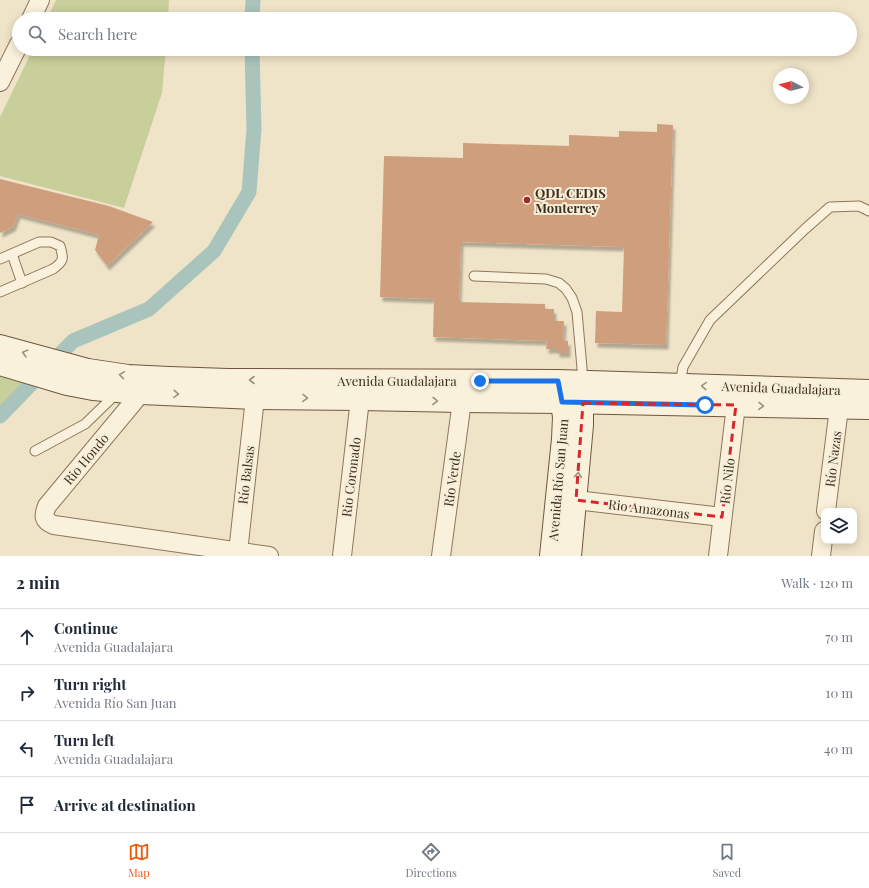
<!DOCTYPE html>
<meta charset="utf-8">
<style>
:root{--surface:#fff;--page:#f2f2f3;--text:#1f2937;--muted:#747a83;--line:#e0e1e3;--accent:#ea580c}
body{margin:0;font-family:"Playfair Display",serif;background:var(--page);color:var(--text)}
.controls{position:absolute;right:12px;bottom:12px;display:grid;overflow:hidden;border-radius:8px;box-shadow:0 2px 10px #0003}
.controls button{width:36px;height:36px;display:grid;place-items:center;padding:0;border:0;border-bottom:1px solid var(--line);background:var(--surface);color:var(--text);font:20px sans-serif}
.compass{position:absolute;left:773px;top:68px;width:36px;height:36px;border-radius:50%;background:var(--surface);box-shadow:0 2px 10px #0003;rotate:277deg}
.stop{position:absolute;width:12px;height:12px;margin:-9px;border:3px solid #1a73e8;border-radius:50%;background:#fff}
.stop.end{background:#1a73e8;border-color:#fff;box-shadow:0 1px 4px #0008}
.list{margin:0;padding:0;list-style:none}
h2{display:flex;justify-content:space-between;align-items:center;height:52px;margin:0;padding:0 16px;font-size:17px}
h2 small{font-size:13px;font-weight:400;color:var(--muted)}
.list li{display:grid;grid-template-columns:26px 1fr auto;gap:12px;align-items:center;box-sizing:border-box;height:56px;padding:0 16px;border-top:1px solid var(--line)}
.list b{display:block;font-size:15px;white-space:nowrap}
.list p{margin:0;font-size:13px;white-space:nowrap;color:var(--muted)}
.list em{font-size:13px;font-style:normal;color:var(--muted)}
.icon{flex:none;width:22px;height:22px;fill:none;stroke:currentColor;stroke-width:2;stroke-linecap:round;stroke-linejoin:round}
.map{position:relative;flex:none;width:869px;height:556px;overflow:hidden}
.search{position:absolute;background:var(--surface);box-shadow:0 2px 10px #0003;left:12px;right:12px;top:12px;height:44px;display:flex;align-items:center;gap:10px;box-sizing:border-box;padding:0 14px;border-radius:22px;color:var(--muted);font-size:15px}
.sheet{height:276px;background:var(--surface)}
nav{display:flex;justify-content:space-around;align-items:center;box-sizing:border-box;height:56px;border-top:1px solid var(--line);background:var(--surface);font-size:11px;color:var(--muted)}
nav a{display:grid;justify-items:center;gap:2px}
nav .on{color:var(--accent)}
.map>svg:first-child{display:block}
.green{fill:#c9cf9b}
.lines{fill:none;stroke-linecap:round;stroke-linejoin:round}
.canal{stroke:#a9c4bc;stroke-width:15}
.building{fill:#cf9f7d;filter:url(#shadow)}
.lane-casing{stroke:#8d765c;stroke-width:11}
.street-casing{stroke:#8d765c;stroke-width:20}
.secondary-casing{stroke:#6f573f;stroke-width:24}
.lane{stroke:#faf1dc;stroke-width:9}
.street{stroke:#faf1dc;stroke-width:18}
.secondary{stroke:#faf1dc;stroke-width:22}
.oneway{stroke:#9c907e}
.route{stroke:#1a73e8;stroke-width:5}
.marked{fill:none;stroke:#d62828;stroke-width:3;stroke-dasharray:8 5;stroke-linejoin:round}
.poi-dot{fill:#9e2a2b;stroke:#f7eed8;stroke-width:1.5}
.labels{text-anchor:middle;stroke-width:4;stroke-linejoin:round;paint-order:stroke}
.poi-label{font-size:13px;font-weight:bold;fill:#3d2e20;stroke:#f7eed8;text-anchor:start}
.street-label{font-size:13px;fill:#3d2e20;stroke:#f7eed8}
</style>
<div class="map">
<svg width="869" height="556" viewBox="0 0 869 556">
<defs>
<filter id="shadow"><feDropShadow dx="2.5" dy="4.5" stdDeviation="1" flood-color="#0004"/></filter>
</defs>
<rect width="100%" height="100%" fill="#f0e4c8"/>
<g class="green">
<polygon points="56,0 169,0 168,19 47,19"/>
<polygon points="33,49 166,49 162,93 124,208 0,176 0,117"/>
<polygon points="0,372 28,380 0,406"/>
</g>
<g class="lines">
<g class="canal">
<polyline points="252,19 253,0"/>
<polyline points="0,416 73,341 149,309 214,251 249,192 254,129 252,49"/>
</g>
</g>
<g class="building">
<polygon points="657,124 673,125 666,345 595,343 596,311 622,312 624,247 461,242 459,302 545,304 545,309 554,309 554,321 564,321 563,341 568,341 568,353 557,353 557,349 546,349 547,341 433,337 434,299 380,297 384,156 463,158 463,143 569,146 569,135 619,137 619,131 657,132"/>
<polygon points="0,179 109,206 153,222 107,266 95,250 99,235 18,214 13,227 0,233"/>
</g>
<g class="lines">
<defs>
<g id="lane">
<polyline points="12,254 22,283"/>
<path d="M 0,259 L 39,242 L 51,242 L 60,246 C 64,259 64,261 53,269 L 0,292"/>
<polyline points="474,276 546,279 559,283 566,289 572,298 577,312 582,368 582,382"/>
<polyline points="680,385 683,367 710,320 805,229 830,207 859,206 869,211"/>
<polyline points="35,451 85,424 117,393"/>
</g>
<g id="street">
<polyline points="31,19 40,0"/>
<polyline points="0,82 19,44"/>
<path d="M 141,393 L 47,506 C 43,516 43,521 54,525 L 269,556"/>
<polyline points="576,500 722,517"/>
<polyline points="826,511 839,408"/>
<polyline points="238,552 255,398"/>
<polyline points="342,556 360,399"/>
<polyline points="441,556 462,401"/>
<polyline points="718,556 736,405"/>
<polyline points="821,556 824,531"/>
</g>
<g id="secondary">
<polyline points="0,346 88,370 128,376 169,378 228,380 558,381 869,391"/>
<polyline points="0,364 67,384 93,389 141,393 255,398 360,399 462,401 562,402 869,408"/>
<polyline points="551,556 563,439 564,417 560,388"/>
<polyline points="570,556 582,425 582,388"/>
</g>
</defs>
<use href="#lane" class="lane-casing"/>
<use href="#street" class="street-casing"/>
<use href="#secondary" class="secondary-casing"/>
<use href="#lane" class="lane"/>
<use href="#street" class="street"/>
<use href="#secondary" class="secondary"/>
</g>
<defs><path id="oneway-chevron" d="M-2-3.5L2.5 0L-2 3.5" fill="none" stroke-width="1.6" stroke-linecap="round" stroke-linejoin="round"/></defs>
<g class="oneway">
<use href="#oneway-chevron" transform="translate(25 353) rotate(-165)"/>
<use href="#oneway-chevron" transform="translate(122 375) rotate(-172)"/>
<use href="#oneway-chevron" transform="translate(252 380) rotate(-180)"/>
<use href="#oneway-chevron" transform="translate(704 386) rotate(-178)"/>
<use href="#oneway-chevron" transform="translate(176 394) rotate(3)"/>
<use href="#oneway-chevron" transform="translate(305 398) rotate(1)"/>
<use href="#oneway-chevron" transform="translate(435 401) rotate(2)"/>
<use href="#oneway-chevron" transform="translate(761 406) rotate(1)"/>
<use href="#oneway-chevron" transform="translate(578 475) rotate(-85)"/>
</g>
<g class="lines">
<polyline class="route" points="480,381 558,381 562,402 705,405"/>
</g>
<path class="marked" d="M 583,403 L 736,405 L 722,517 L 576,500 Z"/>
<circle class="poi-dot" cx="527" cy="200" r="4"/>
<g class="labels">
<g class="poi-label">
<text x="535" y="198">QDL CEDIS<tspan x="535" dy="15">Monterrey</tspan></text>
</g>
<g class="street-label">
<text x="397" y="386">Avenida Guadalajara</text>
<text transform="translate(781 388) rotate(2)" y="5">Avenida Guadalajara</text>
<text transform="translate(86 459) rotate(-50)" y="5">Rio Hondo</text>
<text transform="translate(833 459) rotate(-83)" y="5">Río Nazas</text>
<text transform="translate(246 475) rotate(-83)" y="5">Río Balsas</text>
<text transform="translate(351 477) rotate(-83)" y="5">Rio Coronado</text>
<text transform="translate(452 479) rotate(-82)" y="5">Río Verde</text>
<text transform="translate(558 480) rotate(-85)" y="5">Avenida Río San Juan</text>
<text transform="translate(727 481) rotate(-83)" y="5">Río Nilo</text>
<text transform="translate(649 509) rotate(7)" y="5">Rio Amazonas</text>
</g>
</g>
</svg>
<div class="controls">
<button><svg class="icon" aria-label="layers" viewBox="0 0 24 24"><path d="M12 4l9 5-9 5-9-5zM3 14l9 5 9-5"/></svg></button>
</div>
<svg class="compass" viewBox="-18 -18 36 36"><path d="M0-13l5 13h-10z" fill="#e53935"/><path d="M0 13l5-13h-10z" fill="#747a83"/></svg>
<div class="stop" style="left:705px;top:405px"></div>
<div class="stop end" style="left:480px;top:381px"></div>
<div class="search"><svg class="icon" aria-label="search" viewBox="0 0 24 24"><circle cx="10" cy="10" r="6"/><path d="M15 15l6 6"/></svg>Search here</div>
</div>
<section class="sheet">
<h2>2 min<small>Walk · 120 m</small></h2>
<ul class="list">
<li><svg class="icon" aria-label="ahead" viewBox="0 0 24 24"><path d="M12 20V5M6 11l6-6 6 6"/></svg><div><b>Continue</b><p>Avenida Guadalajara</p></div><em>70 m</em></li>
<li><svg class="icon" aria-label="right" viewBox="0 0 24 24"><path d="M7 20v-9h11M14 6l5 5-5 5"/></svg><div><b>Turn right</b><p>Avenida Río San Juan</p></div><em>10 m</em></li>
<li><svg class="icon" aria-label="left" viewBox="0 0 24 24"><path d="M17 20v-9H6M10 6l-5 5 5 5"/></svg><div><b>Turn left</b><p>Avenida Guadalajara</p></div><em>40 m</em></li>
<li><svg class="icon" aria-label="arrive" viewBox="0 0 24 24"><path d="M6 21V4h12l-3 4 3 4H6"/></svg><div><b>Arrive at destination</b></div></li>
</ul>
</section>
<nav>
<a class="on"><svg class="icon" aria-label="map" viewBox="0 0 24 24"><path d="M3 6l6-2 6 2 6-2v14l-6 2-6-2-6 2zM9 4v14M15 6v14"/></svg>Map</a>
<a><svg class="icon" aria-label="directions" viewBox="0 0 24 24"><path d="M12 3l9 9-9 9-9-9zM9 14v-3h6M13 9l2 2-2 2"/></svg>Directions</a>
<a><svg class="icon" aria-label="saved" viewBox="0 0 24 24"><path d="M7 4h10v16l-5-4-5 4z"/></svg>Saved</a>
</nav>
